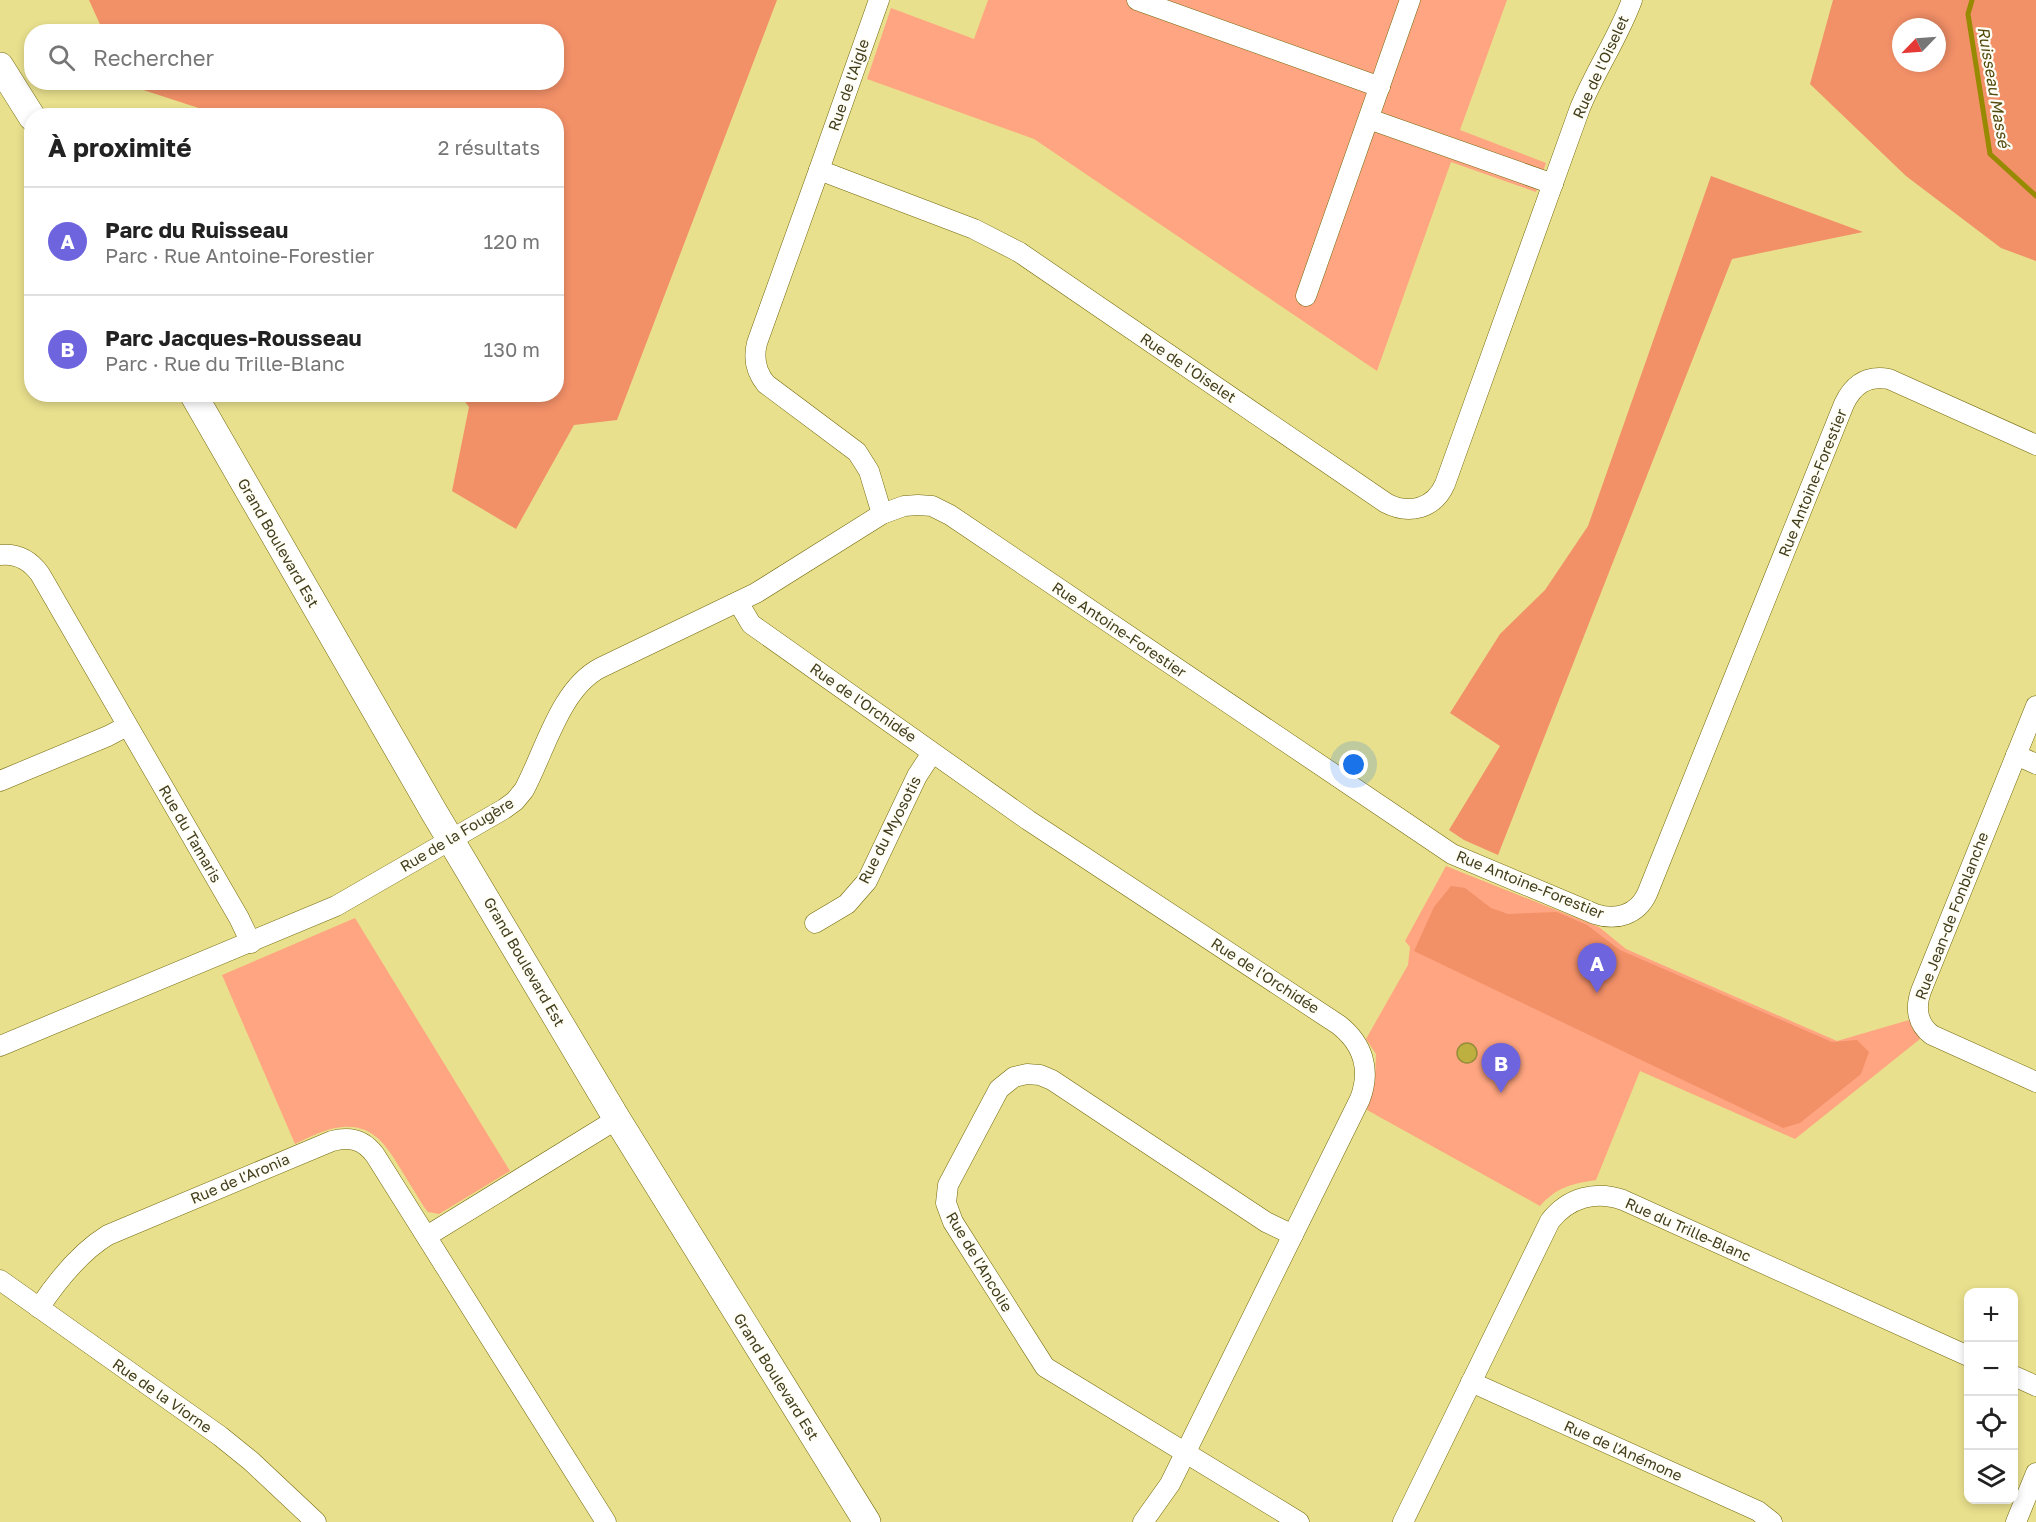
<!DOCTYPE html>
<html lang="fr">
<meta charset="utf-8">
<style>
:root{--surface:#fff;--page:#f2f2f2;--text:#222;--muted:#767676;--line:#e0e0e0;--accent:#6d64de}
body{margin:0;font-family:"Golos Text",sans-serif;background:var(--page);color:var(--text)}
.controls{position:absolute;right:18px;bottom:18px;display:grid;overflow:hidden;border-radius:12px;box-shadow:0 3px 9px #0003}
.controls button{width:54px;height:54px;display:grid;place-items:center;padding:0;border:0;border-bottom:2px solid var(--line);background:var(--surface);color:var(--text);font:30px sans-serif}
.compass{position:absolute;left:1892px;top:18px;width:54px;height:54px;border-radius:50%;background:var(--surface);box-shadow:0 3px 9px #0003;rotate:245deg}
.you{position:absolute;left:1354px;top:765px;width:21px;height:21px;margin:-15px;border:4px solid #fff;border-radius:50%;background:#1a73e8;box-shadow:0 0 0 9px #1a73e833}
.badge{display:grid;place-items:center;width:39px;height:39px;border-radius:50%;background:var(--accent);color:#fff;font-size:20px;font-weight:700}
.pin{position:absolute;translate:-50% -50px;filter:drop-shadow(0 2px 3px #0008)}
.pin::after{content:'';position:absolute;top:32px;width:21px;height:18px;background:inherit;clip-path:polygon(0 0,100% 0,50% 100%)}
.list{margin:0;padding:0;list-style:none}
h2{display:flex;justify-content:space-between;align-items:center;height:78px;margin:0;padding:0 24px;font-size:26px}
h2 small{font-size:20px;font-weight:400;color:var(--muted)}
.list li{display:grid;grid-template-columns:39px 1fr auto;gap:18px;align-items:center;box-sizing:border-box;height:108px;padding:0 24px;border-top:2px solid var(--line)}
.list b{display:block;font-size:22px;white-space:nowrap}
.list p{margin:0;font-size:20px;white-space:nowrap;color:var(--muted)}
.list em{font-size:20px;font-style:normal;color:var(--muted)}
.icon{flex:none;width:33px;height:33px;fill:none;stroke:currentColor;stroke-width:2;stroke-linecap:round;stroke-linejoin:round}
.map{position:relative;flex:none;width:2036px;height:1522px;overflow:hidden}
.search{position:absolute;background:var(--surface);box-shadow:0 3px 9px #0003;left:24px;top:24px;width:540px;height:66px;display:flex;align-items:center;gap:15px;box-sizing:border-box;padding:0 21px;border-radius:24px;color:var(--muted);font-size:22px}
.panel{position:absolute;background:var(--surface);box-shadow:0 3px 9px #0003;left:24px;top:108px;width:540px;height:294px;border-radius:24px}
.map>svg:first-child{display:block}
.green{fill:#ffa581}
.forest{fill:#f29068;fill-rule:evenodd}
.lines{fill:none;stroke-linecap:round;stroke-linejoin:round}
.stream{stroke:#978a00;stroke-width:5}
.building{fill:#bdb040;stroke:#968c3a;stroke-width:1.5}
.street-casing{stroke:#72680b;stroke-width:21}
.secondary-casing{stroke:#72680b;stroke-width:28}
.street{stroke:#fff;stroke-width:20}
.secondary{stroke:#fff;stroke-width:27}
.labels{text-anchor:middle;stroke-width:4.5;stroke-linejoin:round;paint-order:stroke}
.street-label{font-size:15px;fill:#423e1c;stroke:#fffef6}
.water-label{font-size:16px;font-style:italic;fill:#524b0e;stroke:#fffef6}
</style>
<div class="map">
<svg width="2036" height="1522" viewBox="0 0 2036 1522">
<rect width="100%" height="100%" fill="#e9e08d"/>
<g class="green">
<polygon points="988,0 1507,0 1460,130 1546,163 1536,192 1451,162 1377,371 1034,139 867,79 891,8 974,39"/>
<path d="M 1446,866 L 1599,927 L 1626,949 L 1837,1041 L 1909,1020 L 1920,1039 L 1795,1139 L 1640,1071 L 1596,1180 C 1571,1184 1557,1187 1540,1206 L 1367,1110 L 1375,1076 L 1376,1054 L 1366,1039 L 1408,965 L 1410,947 L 1405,941 Z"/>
<path d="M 355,918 L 510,1171 L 439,1214 L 428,1212 L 424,1207 C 416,1194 408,1181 400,1168 C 386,1145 373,1125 343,1127 C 327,1128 310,1137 295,1144 L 222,975 Z"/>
</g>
<g class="forest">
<polygon points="89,0 777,0 617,420 574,425 516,529 452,491 469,407 460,395 556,394 556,116 220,115 128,85 127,83 556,82 556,32 103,31"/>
<path d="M 1833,0 L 2036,0 L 2036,261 L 2001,248 L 1906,176 L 1810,84 ZM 1901,27 L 1937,27 L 1937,63 L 1901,63 Z"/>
<polygon points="1711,176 1863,232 1732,259 1498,855 1464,840 1449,830 1500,746 1450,713 1500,634 1545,590 1588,526"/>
<polygon points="1451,886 1465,888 1491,908 1508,914 1557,912 1587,925 1620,950 1832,1042 1857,1040 1869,1052 1861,1074 1800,1123 1783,1128 1414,951 1434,907"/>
</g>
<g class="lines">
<polyline class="stream" points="1972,0 1968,14 1990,154 2036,196"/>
</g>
<circle class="building" cx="1467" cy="1053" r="10"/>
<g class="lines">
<defs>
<g id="street">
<polyline points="1137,0 1380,87"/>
<polyline points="1369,119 1553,184"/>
<polyline points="819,170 879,0"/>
<polyline points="1306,296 1410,0"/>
<path d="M 882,514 L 869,471 L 857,452 L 766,384 C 756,372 753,359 757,343 L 819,170 L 974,229 L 1019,252 L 1386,503 C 1409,515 1434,509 1445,484 L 1580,108 C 1595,71 1618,38 1632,0"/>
<path d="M 0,555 C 17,553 30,560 40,574 L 239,918 L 251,943"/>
<path d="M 738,602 L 751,624 L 1028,820 L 1339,1025 C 1363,1044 1371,1070 1360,1099 L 1170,1484 L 1143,1522"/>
<path d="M 2036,706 L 1921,991 C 1915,1008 1917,1024 1932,1035 L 2036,1082"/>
<polyline points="2016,755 2036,764"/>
<polyline points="0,781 108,736 127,726"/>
<polyline points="815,923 847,904 867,881 917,776 932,753"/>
<path d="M 0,1046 L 336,906 L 504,809 L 515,801 L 524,790 C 545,751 560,689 600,668 L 756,593 L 882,514 L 904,506 L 918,505 L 932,506 L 950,515 L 1452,854 L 1595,914 C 1616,921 1637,915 1647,894 L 1844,404 C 1853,385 1867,375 1889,379 L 2036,445"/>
<polyline points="1293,1235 1266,1222 1052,1080 1040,1075 1027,1074 1014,1077 999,1089 948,1185 946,1203 953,1222 1045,1367 1299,1522"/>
<polyline points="427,1236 617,1119"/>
<polyline points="0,1280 220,1436 251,1461 316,1522"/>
<path d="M 39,1308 C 57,1281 80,1252 108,1235 L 332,1141 C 350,1136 364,1140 375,1155 L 606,1522"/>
<polyline points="2014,1376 2036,1386"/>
<polyline points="1471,1382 1758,1511 1772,1522"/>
<path d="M 1403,1522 L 1550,1221 C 1568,1198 1595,1190 1623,1200 L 1968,1356"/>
<polyline points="2016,1522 2036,1473"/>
</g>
<g id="secondary">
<polyline points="0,66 32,117"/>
<polyline points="193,394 434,812 617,1119 867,1522"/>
</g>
</defs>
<use href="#street" class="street-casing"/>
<use href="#secondary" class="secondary-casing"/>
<use href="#street" class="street"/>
<use href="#secondary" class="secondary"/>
</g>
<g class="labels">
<g class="street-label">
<text transform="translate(1601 67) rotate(-65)" y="5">Rue de l'Oiselet</text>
<text transform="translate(849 85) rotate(-71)" y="5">Rue de l'Aigle</text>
<text transform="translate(1188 368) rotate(34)" y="5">Rue de l'Oiselet</text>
<text transform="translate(1813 483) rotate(-68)" y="5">Rue Antoine-Forestier</text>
<text transform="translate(278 543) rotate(60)" y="5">Grand Boulevard Est</text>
<text transform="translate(1119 630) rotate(34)" y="5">Rue Antoine-Forestier</text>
<text transform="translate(863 703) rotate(35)" y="5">Rue de l'Orchidée</text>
<text transform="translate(890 830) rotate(-63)" y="5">Rue du Myosotis</text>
<text transform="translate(190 834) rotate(60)" y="5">Rue du Tamaris</text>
<text transform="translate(457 835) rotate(-31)" y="5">Rue de la Fougère</text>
<text transform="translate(1530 885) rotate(22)" y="5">Rue Antoine-Forestier</text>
<text transform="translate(1952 916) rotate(-69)" y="5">Rue Jean-de Fonblanche</text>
<text transform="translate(524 962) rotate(60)" y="5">Grand Boulevard Est</text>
<text transform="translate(1265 976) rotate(33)" y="5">Rue de l'Orchidée</text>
<text transform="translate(240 1179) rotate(-23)" y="5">Rue de l'Aronia</text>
<text transform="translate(1688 1230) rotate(24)" y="5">Rue du Trille-Blanc</text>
<text transform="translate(979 1262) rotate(59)" y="5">Rue de l'Ancolie</text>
<text transform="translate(776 1377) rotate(58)" y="5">Grand Boulevard Est</text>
<text transform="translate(162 1396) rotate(35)" y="5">Rue de la Viorne</text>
<text transform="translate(1623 1451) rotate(24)" y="5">Rue de l'Anémone</text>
</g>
<g class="water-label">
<text transform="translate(1994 87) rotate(80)" y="6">Ruisseau Massé</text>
</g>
</g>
</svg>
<div class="controls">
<button>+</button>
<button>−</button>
<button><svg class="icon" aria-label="locate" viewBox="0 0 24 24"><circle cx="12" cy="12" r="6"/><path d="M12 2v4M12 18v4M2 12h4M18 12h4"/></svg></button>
<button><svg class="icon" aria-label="layers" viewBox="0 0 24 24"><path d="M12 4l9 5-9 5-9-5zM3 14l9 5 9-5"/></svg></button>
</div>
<svg class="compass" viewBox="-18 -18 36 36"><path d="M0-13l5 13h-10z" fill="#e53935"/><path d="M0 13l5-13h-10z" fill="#767676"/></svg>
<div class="you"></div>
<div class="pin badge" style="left:1597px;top:993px">A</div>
<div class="pin badge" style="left:1501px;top:1093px">B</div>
<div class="search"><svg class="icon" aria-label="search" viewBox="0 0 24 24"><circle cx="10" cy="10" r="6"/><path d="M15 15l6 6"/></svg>Rechercher</div>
<section class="panel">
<h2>À proximité<small>2 résultats</small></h2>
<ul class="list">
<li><span class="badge">A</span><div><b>Parc du Ruisseau</b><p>Parc · Rue Antoine-Forestier</p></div><em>120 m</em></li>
<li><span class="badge">B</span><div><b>Parc Jacques-Rousseau</b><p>Parc · Rue du Trille-Blanc</p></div><em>130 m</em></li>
</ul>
</section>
</div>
